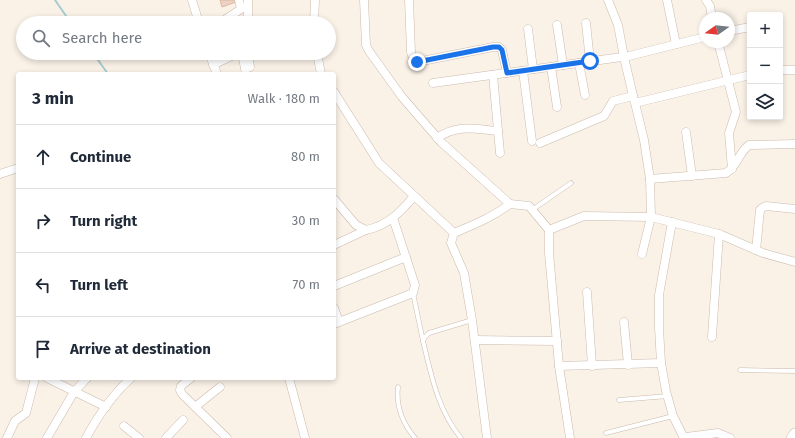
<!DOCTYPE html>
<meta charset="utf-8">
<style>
:root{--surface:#fff;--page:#f6f6f7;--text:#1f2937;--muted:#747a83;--line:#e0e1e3}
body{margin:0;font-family:"Fira Sans",sans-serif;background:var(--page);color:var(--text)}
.controls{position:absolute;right:12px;top:12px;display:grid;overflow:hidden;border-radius:4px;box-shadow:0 2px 6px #0003}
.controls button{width:36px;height:36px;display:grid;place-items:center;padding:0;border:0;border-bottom:1px solid var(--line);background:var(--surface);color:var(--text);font:20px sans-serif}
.compass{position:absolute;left:699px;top:12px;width:36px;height:36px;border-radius:50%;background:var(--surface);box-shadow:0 2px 6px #0003;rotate:256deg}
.stop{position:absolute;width:12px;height:12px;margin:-9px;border:3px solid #1a73e8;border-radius:50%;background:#fff}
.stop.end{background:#1a73e8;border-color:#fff;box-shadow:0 1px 4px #0008}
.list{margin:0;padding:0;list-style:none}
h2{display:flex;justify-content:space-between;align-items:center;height:52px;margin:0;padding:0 16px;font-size:17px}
h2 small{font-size:13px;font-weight:400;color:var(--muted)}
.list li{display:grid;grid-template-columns:26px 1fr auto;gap:12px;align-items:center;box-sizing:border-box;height:64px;padding:0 16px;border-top:1px solid var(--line)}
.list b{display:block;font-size:15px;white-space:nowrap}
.list em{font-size:13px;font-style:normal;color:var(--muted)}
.icon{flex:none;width:22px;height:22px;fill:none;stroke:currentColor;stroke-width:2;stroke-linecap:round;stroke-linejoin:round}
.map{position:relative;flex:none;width:795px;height:438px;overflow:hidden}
.search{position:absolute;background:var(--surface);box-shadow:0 2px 6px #0003;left:16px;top:16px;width:320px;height:44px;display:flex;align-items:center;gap:10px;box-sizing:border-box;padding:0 14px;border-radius:22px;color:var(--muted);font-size:15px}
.panel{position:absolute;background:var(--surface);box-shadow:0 2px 6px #0003;left:16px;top:72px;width:320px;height:308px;border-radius:4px}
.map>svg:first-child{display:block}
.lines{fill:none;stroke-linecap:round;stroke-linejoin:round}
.stream{stroke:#a5cdd2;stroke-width:2}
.building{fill:#edd1c2;stroke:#deb8a4}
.lane-casing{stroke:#cbbaae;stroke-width:5}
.street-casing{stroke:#cbbaae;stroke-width:9}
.secondary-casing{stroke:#cfbcaf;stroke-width:12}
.lane{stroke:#fff;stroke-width:4}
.street{stroke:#fff;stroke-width:8}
.secondary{stroke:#fff;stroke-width:11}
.route{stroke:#1a73e8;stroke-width:5}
</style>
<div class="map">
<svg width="795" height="438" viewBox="0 0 795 438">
<rect width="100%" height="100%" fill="#faf2e7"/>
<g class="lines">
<g class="stream">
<polyline points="55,0 71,23"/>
<polyline points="93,53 108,74"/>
</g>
</g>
<polygon class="building" points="220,0 235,0 236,2 222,7"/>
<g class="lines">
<defs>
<g id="lane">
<polyline points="532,210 571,183"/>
<polyline points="413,293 423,341"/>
<polyline points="740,370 795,371"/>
<path d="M 398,387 C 396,406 403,424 415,438"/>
<polyline points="619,400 668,396"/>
<polyline points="606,433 673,416"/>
<path d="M 461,438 C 438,411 431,374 423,341 L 425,337 L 429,333 L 472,320"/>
</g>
<g id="street">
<polyline points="192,0 199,23"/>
<polyline points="364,0 366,45 369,51 402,97 441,142 510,204"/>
<path d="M 409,0 L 411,52 C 412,56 413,60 417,62 L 493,47 L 499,47 L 502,50 L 507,73"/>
<polyline points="608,0 618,25 624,57 634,100"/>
<polyline points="667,0 676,44"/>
<polyline points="706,0 710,6 712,18"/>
<polyline points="224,23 226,19 241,9 239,0"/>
<polyline points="248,23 248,0"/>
<polyline points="314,23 315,0"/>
<polyline points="586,23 590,61"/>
<polyline points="557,25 563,65"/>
<polyline points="528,29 533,69"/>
<polyline points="729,31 750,27"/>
<polyline points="718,42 736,112 729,133 732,169"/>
<polyline points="209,53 217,74"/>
<polyline points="242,53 246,74"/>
<polyline points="248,53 250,67"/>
<polyline points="317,53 321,74"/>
<polyline points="579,63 585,95"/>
<polyline points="213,65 238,53"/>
<polyline points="551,67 557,107"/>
<polyline points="780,70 795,70"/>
<polyline points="523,71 532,141"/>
<polyline points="493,75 500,153"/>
<polyline points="433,83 629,56 705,37"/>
<polyline points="334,92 379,163 454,233 451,243 464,273 472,320 487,438"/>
<polyline points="686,132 692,176"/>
<path d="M 437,138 C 458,124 474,129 498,131"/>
<polyline points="540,143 604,116 613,101 633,96"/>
<polyline points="0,174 18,168"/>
<path d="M 650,179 L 726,173 C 738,166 738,153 749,145 L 795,144"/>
<path d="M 334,199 L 356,225 L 366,230 C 387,226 401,212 414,196"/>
<polyline points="672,222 659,295 659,328 661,363 666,391 673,416 683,436 686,437 718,433 730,438"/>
<polyline points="549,230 584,216 651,217 719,234 763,253 795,262"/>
<path d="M 454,233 C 473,225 493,217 510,204 L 529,206 L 549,230 L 549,253 L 559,366 L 570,438"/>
<polyline points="334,245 366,230"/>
<polyline points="756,250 760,210 762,208 766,206 795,209"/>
<polyline points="642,254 651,217 650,179 644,140 635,103 750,75"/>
<polyline points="334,286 406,257"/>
<polyline points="587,292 592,366"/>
<polyline points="334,308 339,322"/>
<polyline points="624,322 628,365"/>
<polyline points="334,324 413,293 415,285 393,218"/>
<polyline points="712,337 719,234"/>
<polyline points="475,340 557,341"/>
<polyline points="559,366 661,363"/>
<polyline points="47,378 106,407"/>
<polyline points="191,378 181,386 180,390 182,394 227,438"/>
<polyline points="289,378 305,438"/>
<polyline points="195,407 220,387"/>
<polyline points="124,426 139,438"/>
<polyline points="7,438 15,421 26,413 35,378"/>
<polyline points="47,438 74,392 87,378"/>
<path d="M 86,438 C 98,416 112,395 131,378"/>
<polyline points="166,438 183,420"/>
</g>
<polyline id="secondary" points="792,438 795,434"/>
</defs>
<use href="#lane" class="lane-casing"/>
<use href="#street" class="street-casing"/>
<use href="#secondary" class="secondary-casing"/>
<use href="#lane" class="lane"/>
<use href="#street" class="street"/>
<use href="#secondary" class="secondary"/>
</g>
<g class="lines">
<polyline class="route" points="417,62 493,47 499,47 502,50 507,73 590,61"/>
</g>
</svg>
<div class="controls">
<button>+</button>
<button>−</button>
<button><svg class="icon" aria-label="layers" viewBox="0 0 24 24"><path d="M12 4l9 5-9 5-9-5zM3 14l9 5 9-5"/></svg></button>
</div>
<svg class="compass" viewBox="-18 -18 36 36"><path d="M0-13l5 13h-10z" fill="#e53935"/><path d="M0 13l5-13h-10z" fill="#747a83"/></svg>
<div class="stop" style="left:590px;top:61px"></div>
<div class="stop end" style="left:417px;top:62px"></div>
<div class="search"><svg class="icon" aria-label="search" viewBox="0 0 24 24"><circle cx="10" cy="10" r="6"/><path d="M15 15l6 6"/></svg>Search here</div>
<section class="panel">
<h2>3 min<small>Walk · 180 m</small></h2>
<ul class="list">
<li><svg class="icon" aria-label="ahead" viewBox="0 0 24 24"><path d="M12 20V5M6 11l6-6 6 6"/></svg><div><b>Continue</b></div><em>80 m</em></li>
<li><svg class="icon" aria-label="right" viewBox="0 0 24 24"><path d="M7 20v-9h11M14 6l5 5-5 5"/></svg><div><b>Turn right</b></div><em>30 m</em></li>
<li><svg class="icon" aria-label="left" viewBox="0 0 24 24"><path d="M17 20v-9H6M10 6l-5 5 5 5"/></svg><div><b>Turn left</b></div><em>70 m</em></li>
<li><svg class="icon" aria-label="arrive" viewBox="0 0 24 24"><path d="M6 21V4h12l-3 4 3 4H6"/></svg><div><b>Arrive at destination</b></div></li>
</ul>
</section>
</div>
